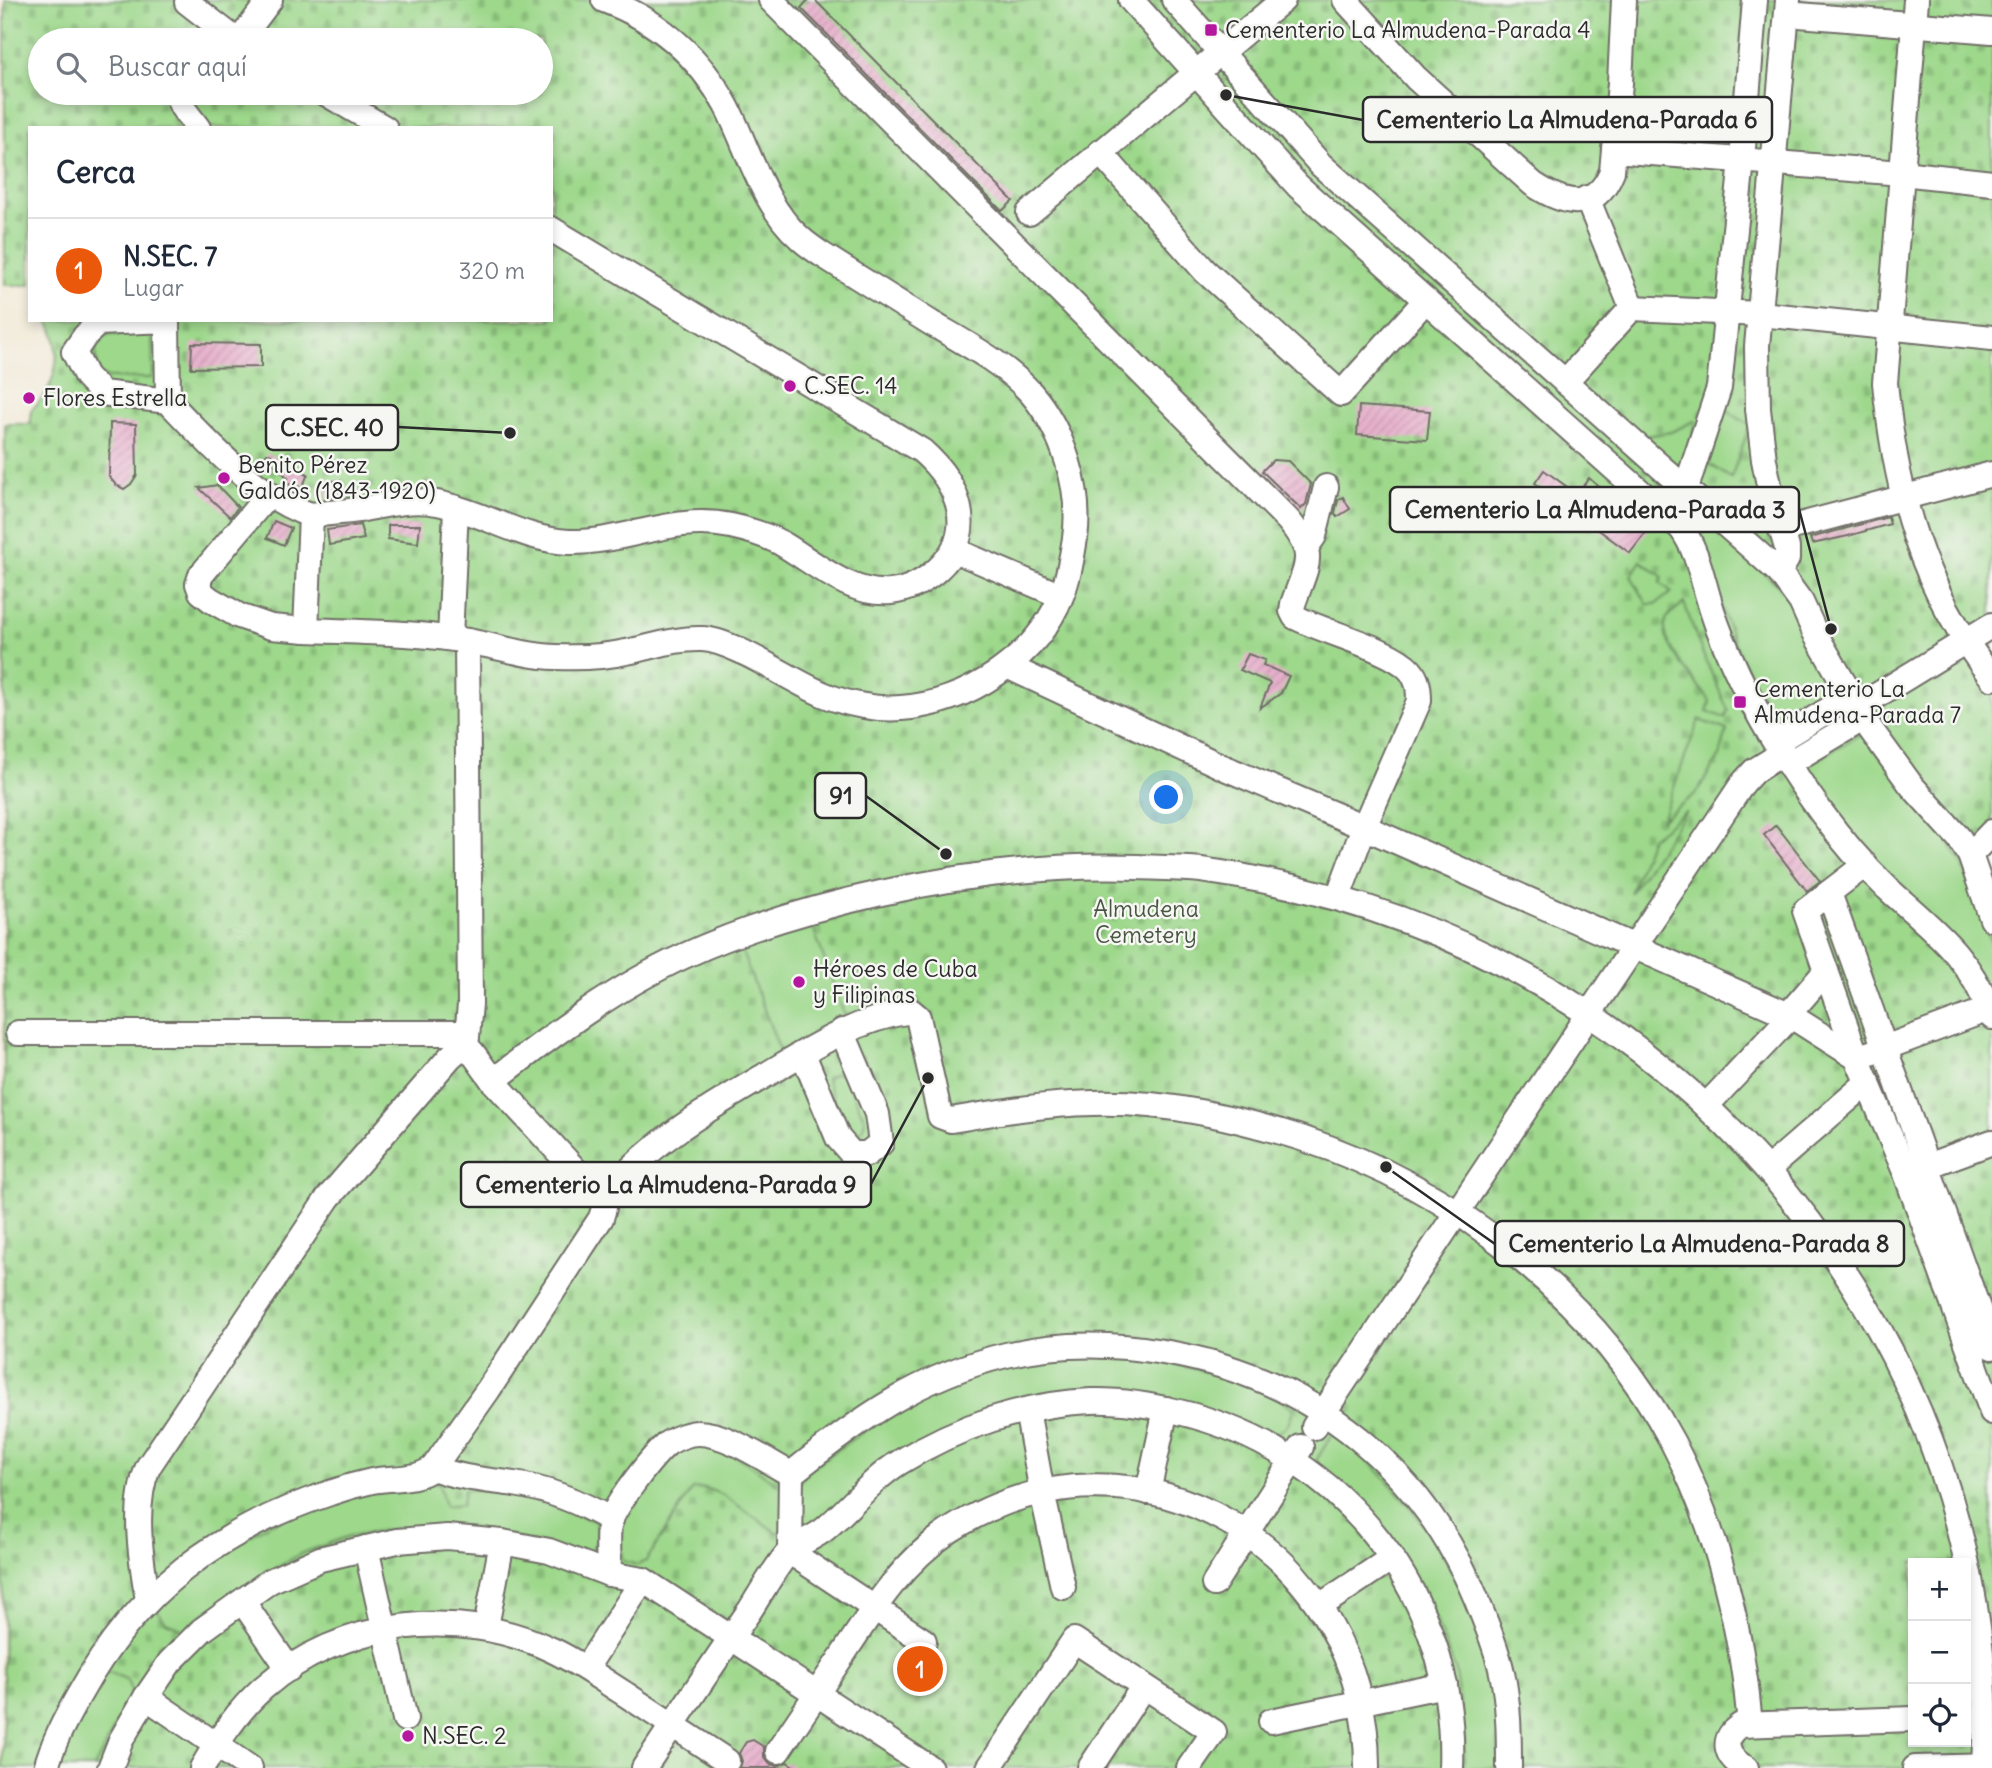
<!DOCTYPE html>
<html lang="es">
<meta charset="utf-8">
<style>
:root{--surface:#fff;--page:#f6f6f7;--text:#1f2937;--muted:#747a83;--line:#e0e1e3;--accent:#ea580c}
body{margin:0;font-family:Delius,sans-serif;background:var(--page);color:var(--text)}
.controls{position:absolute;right:21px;bottom:21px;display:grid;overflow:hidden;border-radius:0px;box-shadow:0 4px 10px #0003}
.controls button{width:63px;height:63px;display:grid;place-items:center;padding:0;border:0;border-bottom:2px solid var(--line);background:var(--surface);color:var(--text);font:35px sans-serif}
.you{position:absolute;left:1167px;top:798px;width:24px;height:24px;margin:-18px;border:5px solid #fff;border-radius:50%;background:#1a73e8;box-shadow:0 0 0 10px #1a73e833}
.badge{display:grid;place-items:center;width:46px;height:46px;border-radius:50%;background:var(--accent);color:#fff;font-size:23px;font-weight:700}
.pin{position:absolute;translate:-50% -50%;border:4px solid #fff;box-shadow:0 2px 7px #0006}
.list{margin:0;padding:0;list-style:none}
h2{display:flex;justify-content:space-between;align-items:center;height:91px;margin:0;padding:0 28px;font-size:30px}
h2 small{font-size:23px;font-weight:400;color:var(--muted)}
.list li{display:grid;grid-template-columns:46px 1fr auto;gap:21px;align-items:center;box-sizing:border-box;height:105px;padding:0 28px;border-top:2px solid var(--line)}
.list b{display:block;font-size:26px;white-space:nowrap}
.list p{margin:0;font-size:23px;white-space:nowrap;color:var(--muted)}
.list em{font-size:23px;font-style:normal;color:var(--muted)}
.icon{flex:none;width:38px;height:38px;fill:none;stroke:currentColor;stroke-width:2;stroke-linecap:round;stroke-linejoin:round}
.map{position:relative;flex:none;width:1992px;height:1768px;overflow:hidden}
.search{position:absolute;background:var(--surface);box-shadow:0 4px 10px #0003;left:28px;top:28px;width:525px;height:77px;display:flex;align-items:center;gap:18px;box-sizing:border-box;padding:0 24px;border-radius:38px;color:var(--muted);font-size:26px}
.panel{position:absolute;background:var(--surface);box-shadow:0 4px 10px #0003;left:28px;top:126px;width:525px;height:196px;border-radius:0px}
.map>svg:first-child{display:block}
.cemetery{fill:url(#cemetery-stones);stroke:#64825b;stroke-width:2;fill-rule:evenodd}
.garden{fill:#9dd88b;stroke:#64825b;stroke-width:2}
.building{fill:url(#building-hatch)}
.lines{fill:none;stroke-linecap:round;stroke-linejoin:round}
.minor-casing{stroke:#716e67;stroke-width:28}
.minor{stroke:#fff;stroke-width:24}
.poi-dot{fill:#b5179e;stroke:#f6f6f2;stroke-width:2.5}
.labels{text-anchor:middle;stroke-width:5;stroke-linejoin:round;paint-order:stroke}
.poi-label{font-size:23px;fill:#2b2b2b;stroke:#f6f6f2;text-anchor:start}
.park-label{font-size:23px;fill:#485643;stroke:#f6f6f2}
.leader{fill:none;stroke:#2b2b2b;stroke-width:2.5}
.callout-dot{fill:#2b2b2b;stroke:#f6f6f2;stroke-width:2.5}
.callout{fill:#f6f6f2;stroke:#2b2b2b;stroke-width:2.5}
.callout-label{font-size:24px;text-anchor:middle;font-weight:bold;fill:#2b2b2b}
</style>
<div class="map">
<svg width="1992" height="1768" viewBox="0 0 1992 1768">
<defs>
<pattern id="cemetery-stones" width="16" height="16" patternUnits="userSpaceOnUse" patternTransform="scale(1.75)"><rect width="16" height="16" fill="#9dd88b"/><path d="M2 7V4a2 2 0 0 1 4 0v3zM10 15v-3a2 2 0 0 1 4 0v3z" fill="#87ba78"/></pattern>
<pattern id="building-hatch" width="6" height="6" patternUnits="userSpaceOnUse" patternTransform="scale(1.75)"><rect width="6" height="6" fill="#e7b1cc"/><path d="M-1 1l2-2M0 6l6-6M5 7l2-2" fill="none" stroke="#c698af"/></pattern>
</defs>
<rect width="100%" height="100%" fill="#f6f6f2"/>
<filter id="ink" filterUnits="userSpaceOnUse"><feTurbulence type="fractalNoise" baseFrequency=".0143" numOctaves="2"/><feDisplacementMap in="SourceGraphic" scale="14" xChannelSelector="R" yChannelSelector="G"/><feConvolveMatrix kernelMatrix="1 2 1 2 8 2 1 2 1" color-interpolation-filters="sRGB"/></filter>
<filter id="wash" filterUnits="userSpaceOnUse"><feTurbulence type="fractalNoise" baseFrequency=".00686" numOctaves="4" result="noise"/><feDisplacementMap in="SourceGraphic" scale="28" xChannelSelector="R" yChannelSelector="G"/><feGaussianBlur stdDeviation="1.57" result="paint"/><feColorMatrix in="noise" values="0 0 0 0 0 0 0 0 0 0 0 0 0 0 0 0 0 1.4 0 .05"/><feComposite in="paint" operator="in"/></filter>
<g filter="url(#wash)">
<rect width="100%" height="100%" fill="#f2ead7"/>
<path class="cemetery" d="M 5,0 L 1992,0 L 1992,1768 L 3,1768 L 5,424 L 31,424 L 31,410 C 56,388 65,351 48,320 L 551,320 L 551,128 L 30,128 L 30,285 L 5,285 ZM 40,40 L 541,40 L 541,93 L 40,93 ZM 1913,1563 L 1966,1563 L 1966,1742 L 1913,1742 Z"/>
<g class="garden">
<polygon points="152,333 153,373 151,378 108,378 98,374 94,335"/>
<polygon points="1725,410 1750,425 1731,478 1707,463"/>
<polygon points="1694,421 1696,422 1683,470 1644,440 1646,436 1671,432"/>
<path d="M 1706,522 L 1788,594 L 1834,689 L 1832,695 L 1818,706 L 1812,698 L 1800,705 L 1804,714 L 1783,725 L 1778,725 C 1766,703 1752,681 1741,658 C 1732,640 1695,537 1702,523 Z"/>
<polygon points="1641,561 1663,577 1660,583 1672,592 1656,604 1647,604 1631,576"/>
<path d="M 1684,603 L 1702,652 L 1728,710 L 1725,718 L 1707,711 L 1710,702 L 1708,698 C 1696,682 1655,638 1667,618 C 1671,612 1679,607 1684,603 Z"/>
<polygon points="1699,720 1727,730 1720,756 1695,794 1662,819"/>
<polygon points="1859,735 1864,736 1934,821 1962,863 1992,945 1992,994 1854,838 1806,771 1806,766"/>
<polygon points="1686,811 1630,893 1651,838"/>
<polygon points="811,922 847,1022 780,1051 740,947"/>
<polygon points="836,1073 844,1075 865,1120 862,1131 853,1137 847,1136 826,1078"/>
<path d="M 1051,1355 L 1153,1359 L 1212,1373 L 1277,1396 L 1293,1408 C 1291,1422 1286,1430 1273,1434 L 1184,1404 L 994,1406 L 816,1527 L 798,1531 L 776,1532 L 723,1495 L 705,1488 L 692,1489 L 646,1561 L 637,1565 L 623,1561 C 619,1545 618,1529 623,1513 L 677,1444 L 699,1442 L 720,1448 L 745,1461 L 777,1484 L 796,1487 L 808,1470 L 890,1413 L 971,1373 Z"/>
<path d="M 1332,1434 C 1353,1441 1366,1459 1381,1474 C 1437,1530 1483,1615 1496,1693 C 1500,1717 1498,1744 1498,1768 L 1463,1768 L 1465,1746 L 1456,1671 L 1425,1593 L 1316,1461 Z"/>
<path d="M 421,1482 L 439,1484 L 445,1507 L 462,1505 L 464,1490 C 509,1488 554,1506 595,1521 C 601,1536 597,1543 588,1555 L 464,1526 L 394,1529 L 349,1536 L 300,1554 L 205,1613 L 184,1630 L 166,1622 L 154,1606 L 187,1574 L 269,1524 L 351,1495 Z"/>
<polygon points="109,1672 126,1679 132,1692 94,1768 57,1768 81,1712 102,1674"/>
</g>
<g id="blocks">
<g class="building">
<polygon points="808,0 815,0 1013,201 1002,211 801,8"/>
<polygon points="192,343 261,344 261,367 191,368"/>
<polygon points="1359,406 1430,411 1427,440 1357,435"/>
<polygon points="110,423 136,424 137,475 131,484 124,489 116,485 109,477"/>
<polygon points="267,453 308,474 302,488 286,483 288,478 265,456"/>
<polygon points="1273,460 1288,461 1311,484 1306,504 1301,509 1262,471"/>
<polygon points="1544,470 1577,494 1589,478 1648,530 1630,553 1535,483"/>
<polygon points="340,480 343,496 327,498 325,483"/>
<polygon points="217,485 238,507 230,517 199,488"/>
<polygon points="1343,497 1350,509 1337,517 1335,513 1338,500"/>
<polygon points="1888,517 1890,524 1848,536 1812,544 1810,538"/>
<polygon points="274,521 291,528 284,545 267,538"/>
<polygon points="360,525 364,539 329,545 327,530"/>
<polygon points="388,525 420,525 418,543 388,539"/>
<polygon points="1248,654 1265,660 1263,665 1289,676 1281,693 1260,708 1270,683 1240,670"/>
<polygon points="1776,825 1820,881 1807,891 1764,835"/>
<polygon points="753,1740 764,1747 764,1757 770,1764 778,1766 787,1762 796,1768 740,1768 742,1761 739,1753 746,1742"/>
</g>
</g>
</g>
<g filter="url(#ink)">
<use href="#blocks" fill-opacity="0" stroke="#716e67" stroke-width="2"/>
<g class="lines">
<defs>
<g id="minor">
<path d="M 771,0 L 1288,520 C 1318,556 1307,563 1293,604 L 1292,611 L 1295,617 C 1323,632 1392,649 1410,670 C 1418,679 1419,689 1419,701 L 1364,827 L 1338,897"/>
<path d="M 1131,0 L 1298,186 L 1681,528 C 1696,548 1701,573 1708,597 C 1713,615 1720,634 1728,652 C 1752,708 1785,762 1821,812 C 1840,838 1863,865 1887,888 C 1934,931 1969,954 1992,1017"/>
<polyline points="1174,0 1321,165 1779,572 1801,602 1817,637 1871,730 1911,785 1959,838 1970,855 1992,919"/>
<path d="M 1345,0 L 1416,78 L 1533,184 C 1563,204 1595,214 1612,171 L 1620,83 L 1624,0"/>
<path d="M 1916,0 L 1885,383 C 1896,495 1921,587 1992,678"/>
<polyline points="187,2 236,40"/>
<polyline points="1787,14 1992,31"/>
<polyline points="240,40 270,0"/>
<polyline points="176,93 182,107 198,128"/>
<polyline points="325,93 385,128"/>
<polyline points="1614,150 1902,173 1992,183"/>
<polyline points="1100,152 1205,271 1341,394 1426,300"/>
<polyline points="1029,213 1283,0"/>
<polyline points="1632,308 1760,314 1992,338"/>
<polyline points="1565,382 1632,308 1587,198"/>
<path d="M 168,401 L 102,393 L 86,376 L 74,352 L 85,336 L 98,323 L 167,320 L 168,401 C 206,441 259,499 311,515 C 327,513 343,512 359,510 C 386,505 410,498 437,503 C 483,512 523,540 569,542 C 626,543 672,514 731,526 C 749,530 766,535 781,543 C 814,562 850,596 891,592 C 908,590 925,581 938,569 C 979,531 958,483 922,451 L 551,229"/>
<polyline points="1686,488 1719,388 1742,160 1755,0"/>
<polyline points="268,495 201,575 198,584 201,592 211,600 239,616 271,627 306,630"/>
<path d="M 311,515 L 306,630 C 356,632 405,632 454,639 C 488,643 521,656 556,657 C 579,658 604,657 626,652 C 652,647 676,638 702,639 C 734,640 792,682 825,695 C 847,704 876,710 901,708 C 968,703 1037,658 1062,594 C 1069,576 1072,557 1075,538 C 1082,490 1063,430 1031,393 C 1004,363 965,343 931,323 C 894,300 858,277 821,254 C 814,249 806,244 800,238 C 764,208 748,148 727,107 C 699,56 659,20 604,0"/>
<polyline points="1781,530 1992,474"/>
<polyline points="1307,546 1314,536 1326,487"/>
<polyline points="954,550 1061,596"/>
<polyline points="1779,572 1787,559 1787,548 1770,490 1764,460 1758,409 1757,346 1788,0"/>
<polyline points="450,638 456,508"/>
<polyline points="1007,666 1225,768 1364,827 1791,1016 1857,1058"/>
<polyline points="1858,707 1992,625"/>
<polyline points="1776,742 1851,696"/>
<polyline points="1789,763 1864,718"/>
<polyline points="1970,855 1992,832"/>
<polyline points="1829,893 1992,1347"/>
<polyline points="1826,971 1857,1058 1906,1174 1992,1412"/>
<polyline points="18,1033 467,1033"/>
<polyline points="466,1048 470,1004 467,641"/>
<polyline points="1871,1053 1989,1009"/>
<polyline points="803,1054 838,1138 852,1154 867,1154 881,1143 877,1114 842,1031"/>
<path d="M 493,1081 C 552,1035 616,987 684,956 C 747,927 813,908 881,893 C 967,874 1051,864 1138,867 C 1159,868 1180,868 1201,870 C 1478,907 1720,1062 1864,1303 C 1947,1441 1992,1607 1984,1768"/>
<polyline points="1706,1106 1791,1016 1793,1009 1826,971 1805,911 1865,865"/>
<polyline points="1768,1169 1868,1082"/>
<polyline points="1911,1172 1992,1142"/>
<polyline points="1027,1410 1042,1492 1063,1587"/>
<polyline points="1314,1427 1743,783 1754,771 1783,753"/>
<path d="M 433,1468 C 460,1478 486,1480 514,1484 C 548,1489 582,1503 611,1520"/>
<path d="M 791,1474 C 859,1419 919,1376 1006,1355 C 1058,1343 1111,1343 1163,1352 C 1314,1377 1428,1471 1482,1613 C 1490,1633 1498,1653 1502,1673 C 1509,1704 1509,1737 1509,1768"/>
<polyline points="1148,1492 1166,1409"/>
<polyline points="366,1548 405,1719"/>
<polyline points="790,1552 924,1641"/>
<polyline points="790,1552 791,1474"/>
<path d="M 609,1574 C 609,1558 607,1540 609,1525 C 613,1507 653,1455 668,1443 C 676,1438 689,1433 698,1433 C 727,1433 766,1461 791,1474"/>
<polyline points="1214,1584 1301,1447"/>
<path d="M 148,1600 C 141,1560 132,1505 148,1467 L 328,1198 L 450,1057 L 458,1050 L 466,1049 L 472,1052 L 493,1081 L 603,1200"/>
<polyline points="243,1602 289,1669"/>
<polyline points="1320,1606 1392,1558"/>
<polyline points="486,1627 502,1542"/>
<polyline points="586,1668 643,1580"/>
<polyline points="146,1697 250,1768"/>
<polyline points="1271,1721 1445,1685"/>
<path d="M 778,1751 C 799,1720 819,1690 840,1659 C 871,1612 901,1563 949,1531 C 1136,1410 1368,1549 1367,1768"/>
<path d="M 46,1768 C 53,1742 66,1718 79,1695 C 137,1590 218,1530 330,1493 C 344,1488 358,1484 372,1481 C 393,1477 415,1481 433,1468 L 488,1390 L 601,1218 L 604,1208 L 603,1200 C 644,1146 706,1110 764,1076 C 811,1048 856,1019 911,1011 L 918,1017 L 940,1116 L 951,1120 C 998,1112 1045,1104 1093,1103 C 1164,1101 1234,1117 1301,1138 C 1456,1189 1596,1298 1673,1443 C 1717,1528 1742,1629 1750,1724"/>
<polyline points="110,1768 121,1740 146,1697 170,1662 202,1630 270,1581 320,1559 397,1541 447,1537 502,1542 549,1551 609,1574 643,1580 930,1768"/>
<path d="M 202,1768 C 219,1739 238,1710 263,1688 C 341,1619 460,1606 552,1650 C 578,1662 601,1679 625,1694 C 659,1716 693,1739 727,1761"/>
<path d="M 644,1768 C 679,1715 714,1662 750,1610 C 760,1595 778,1562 790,1551 C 800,1542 814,1538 825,1529 C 851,1507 871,1480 900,1462 C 957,1427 1023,1404 1091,1401 C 1120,1400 1150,1405 1179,1412 C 1344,1451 1458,1598 1451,1768"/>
<polyline points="989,1768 1074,1640 1214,1732 1189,1768"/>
<polyline points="1090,1768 1143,1687"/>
<path d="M 1746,1768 C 1725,1757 1720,1739 1741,1725 L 1913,1719"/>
<polyline points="1915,1768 1992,1766"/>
</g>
</defs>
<use href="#minor" class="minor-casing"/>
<use href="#minor" class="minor"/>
</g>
</g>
<g class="poi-dot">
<rect x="1204" y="23" width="14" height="14" rx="3.5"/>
<circle cx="790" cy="386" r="7"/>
<circle cx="29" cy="398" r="7"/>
<circle cx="224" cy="478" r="7"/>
<rect x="1733" y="695" width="14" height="14" rx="3.5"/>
<circle cx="799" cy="982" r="7"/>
<circle cx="408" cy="1736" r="7"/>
</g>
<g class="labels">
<g class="poi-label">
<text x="1225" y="38">Cementerio La Almudena-Parada 4</text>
<text x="804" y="394">C.SEC. 14</text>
<text x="43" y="406">Flores Estrella</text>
<text x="238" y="473">Benito Pérez<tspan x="238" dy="26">Galdós (1843-1920)</tspan></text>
<text x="1754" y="697">Cementerio La<tspan x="1754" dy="26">Almudena-Parada 7</tspan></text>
<text x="813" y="977">Héroes de Cuba<tspan x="813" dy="26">y Filipinas</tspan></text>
<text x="422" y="1744">N.SEC. 2</text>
</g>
<g class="park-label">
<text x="1146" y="917">Almudena<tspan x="1146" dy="26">Cemetery</tspan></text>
</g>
</g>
<path class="leader" d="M1226 95L1363 120M510 433L398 427M1831 629L1799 509M946 854L866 796M928 1078L871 1184M1386 1167L1495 1244"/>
<g class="callout-dot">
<circle cx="1226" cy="95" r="7"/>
<circle cx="510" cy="433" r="7"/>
<circle cx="1831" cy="629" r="7"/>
<circle cx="946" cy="854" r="7"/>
<circle cx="928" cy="1078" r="7"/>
<circle cx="1386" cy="1167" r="7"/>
</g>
<g class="callout">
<rect x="1363" y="97" width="409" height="45" rx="7"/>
<rect x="266" y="405" width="132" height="45" rx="7"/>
<rect x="1390" y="487" width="409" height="45" rx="7"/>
<rect x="815" y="773" width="51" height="45" rx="7"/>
<rect x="461" y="1162" width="410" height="45" rx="7"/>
<rect x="1495" y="1221" width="409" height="45" rx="7"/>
</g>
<g class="callout-label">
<text x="1567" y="128">Cementerio La Almudena-Parada 6</text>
<text x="332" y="436">C.SEC. 40</text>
<text x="1595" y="518">Cementerio La Almudena-Parada 3</text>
<text x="841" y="804">91</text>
<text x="666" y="1193">Cementerio La Almudena-Parada 9</text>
<text x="1699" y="1252">Cementerio La Almudena-Parada 8</text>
</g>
</svg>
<div class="controls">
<button>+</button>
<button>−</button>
<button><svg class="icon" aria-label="locate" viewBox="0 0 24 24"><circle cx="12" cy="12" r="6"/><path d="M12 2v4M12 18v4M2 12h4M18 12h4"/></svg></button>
</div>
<div class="you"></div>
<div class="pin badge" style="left:920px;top:1669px">1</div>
<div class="search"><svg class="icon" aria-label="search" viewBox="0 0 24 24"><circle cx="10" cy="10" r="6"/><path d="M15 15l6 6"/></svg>Buscar aquí</div>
<section class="panel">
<h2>Cerca<small></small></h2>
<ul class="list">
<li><span class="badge">1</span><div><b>N.SEC. 7</b><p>Lugar</p></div><em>320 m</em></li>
</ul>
</section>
</div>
